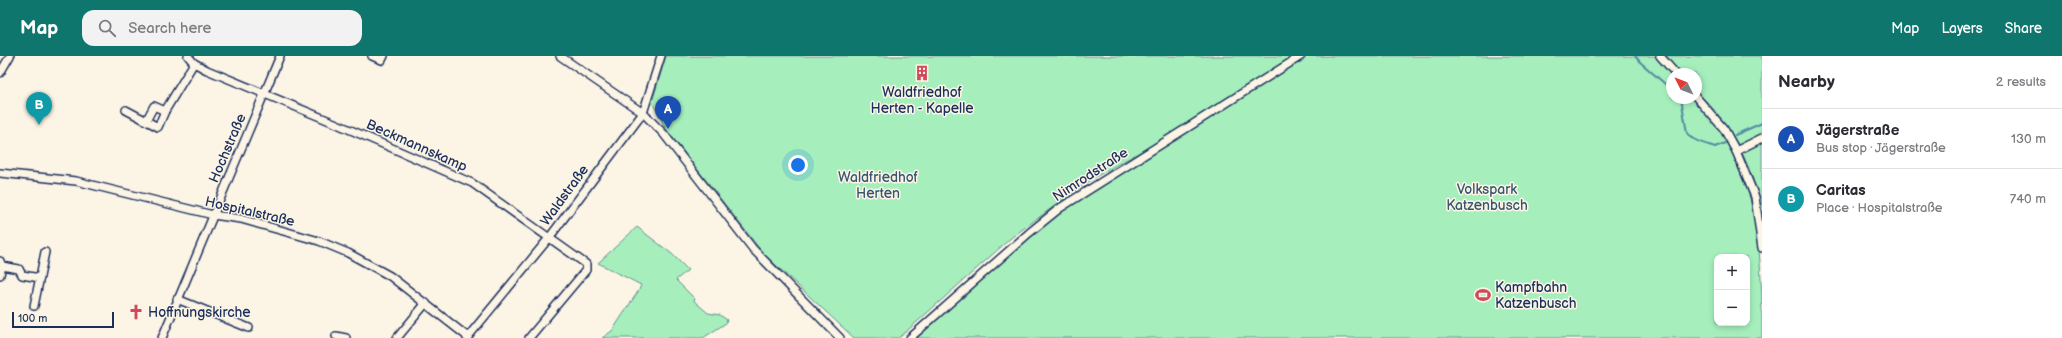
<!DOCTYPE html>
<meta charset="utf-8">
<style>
:root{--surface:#fff;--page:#f2f2f3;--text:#2b2b33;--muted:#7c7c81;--line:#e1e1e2;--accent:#0f766e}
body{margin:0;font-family:"Balsamiq Sans",sans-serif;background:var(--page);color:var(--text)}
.controls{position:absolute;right:12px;bottom:12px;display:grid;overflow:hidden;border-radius:8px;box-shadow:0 2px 6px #0003}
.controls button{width:36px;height:36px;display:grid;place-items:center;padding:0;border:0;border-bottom:1px solid var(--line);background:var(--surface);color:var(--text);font:20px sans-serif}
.compass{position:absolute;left:1666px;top:12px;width:36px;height:36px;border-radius:50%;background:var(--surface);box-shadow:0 2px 6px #0003;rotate:312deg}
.scale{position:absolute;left:12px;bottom:10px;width:102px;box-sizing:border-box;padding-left:4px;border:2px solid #1b2f5e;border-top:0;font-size:11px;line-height:14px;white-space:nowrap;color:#1b2f5e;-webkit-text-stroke:3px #fcf5e5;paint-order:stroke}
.you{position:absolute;left:798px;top:109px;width:14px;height:14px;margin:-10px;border:3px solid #fff;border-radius:50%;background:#1a73e8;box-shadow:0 0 0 6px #1a73e833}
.badge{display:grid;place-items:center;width:26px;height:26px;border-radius:50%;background:var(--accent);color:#fff;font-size:13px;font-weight:700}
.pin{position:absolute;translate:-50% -33px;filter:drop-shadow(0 1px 2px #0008)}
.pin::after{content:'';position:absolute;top:21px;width:14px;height:12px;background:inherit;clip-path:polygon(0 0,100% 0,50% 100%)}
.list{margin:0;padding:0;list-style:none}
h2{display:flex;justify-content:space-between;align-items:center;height:52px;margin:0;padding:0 16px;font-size:17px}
h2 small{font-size:13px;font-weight:400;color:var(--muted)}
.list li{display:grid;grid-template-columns:26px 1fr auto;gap:12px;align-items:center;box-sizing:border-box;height:60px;padding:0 16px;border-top:1px solid var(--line)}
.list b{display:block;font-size:15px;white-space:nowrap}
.list p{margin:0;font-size:13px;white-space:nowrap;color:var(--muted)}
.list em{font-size:13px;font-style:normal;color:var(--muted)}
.icon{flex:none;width:22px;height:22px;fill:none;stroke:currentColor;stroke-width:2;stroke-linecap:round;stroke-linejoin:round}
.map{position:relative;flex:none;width:1762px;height:282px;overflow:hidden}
header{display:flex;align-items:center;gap:24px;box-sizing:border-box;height:56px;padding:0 20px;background:var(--accent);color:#fff}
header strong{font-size:19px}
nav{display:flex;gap:22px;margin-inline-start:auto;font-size:14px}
.search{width:280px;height:36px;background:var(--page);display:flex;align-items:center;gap:10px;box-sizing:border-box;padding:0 14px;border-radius:12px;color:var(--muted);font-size:15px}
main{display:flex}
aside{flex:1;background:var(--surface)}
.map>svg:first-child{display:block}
.green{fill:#a6efbd;stroke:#608f8e;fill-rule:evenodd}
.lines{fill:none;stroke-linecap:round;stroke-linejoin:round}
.stream{stroke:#528ba1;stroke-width:2}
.minor-casing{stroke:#1b2f5e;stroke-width:10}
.minor{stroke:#fcf5e5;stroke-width:7}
.labels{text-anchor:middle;stroke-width:3;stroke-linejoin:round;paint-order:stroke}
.poi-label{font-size:14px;fill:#1b2f5e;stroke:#fcf5e5;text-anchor:start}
.street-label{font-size:14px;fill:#1b2f5e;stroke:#fcf5e5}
.park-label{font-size:14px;fill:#375571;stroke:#fcf5e5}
</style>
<header>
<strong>Map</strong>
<div class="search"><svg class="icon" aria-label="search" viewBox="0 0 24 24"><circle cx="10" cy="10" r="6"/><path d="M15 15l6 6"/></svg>Search here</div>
<nav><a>Map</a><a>Layers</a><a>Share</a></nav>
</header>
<main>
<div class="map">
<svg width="1762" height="282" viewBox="0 0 1762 282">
<rect width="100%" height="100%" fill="#fcf5e5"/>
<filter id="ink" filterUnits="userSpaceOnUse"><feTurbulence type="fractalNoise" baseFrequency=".025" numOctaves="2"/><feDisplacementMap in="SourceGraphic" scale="8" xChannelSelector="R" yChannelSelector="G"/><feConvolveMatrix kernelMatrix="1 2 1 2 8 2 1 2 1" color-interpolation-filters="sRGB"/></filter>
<g filter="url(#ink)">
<g class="green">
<polygon points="666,0 1296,0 1174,77 1090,124 1012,181 899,282 854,282 763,197 666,73 652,46"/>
<path d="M 1307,0 L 1655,0 L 1672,19 L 1672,42 L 1693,42 C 1700,49 1708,57 1714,65 C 1761,129 1762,206 1762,282 L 911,282 L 1029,178 L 1109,124 ZM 1717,201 L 1747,201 L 1747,267 L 1717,267 Z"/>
<path d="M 1665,0 L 1762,0 L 1762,162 C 1758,128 1741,87 1719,60 C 1712,51 1704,43 1696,35 L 1696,18 L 1681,18 Z"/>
<polygon points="637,171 672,198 688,214 676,224 695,243 694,245 708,257 720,259 727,264 726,267 703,282 602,282 612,275 639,234 641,229 598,207"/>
</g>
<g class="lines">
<g class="stream">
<polyline points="1635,0 1640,6 1672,34"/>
<polyline points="1681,42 1687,77 1690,81 1700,86 1715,91 1725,87"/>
<polyline points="1735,79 1762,67"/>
</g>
<defs>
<g id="minor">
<polyline points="188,0 194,7 207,14 337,68 472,127 586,208 586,214 529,282"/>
<polyline points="372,0 382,4 384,0"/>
<polyline points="560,0 643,57 663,77 753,193 840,282"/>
<polyline points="1660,0 1676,18"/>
<polyline points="0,17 10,0"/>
<polyline points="1696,41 1724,73 1736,95 1755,141 1762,192"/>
<polyline points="126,54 158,71 165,55 194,7"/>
<polyline points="146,65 154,50 165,55"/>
<polyline points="1736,95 1762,82"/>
<polyline points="0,117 76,125 213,159 241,163 319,185 348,197 390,220 468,281"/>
<polyline points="0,205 2,210 0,219"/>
<polyline points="2,210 19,213 22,219 40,222"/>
<polyline points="177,243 249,272"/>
<polyline points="34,250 45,196"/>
<polyline points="336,280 346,282"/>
<polyline points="162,282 280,0"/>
<polyline points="397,282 426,247"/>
<polyline points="467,282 549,182 643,57 661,0"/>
<polyline points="910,282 1029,177 1060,152 1301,0"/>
</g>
</defs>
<use href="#minor" class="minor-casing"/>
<use href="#minor" class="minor"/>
</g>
</g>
<defs>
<symbol id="building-bare" viewBox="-9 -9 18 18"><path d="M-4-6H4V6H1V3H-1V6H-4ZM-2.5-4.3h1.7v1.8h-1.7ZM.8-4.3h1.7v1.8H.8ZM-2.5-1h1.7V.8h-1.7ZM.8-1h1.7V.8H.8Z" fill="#d1495b" stroke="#fcf5e5" stroke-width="2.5" paint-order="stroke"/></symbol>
<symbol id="stadium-bare" viewBox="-9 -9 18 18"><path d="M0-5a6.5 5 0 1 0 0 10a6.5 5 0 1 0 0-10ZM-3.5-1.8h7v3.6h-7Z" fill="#d1495b" stroke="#fcf5e5" stroke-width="2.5" paint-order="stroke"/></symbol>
<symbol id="church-bare" viewBox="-9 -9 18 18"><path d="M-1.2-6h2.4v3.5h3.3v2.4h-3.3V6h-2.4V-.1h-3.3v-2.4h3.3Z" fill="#d1495b" stroke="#fcf5e5" stroke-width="2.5" paint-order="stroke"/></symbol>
</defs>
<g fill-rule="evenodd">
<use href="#building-bare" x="911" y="6" width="22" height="22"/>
<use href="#stadium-bare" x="1472" y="228" width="22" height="22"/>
<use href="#church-bare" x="125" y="245" width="22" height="22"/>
</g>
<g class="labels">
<g class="poi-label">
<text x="922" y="41" text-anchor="middle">Waldfriedhof<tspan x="922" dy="16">Herten - Kapelle</tspan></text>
<text x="1495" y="236">Kampfbahn<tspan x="1495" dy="16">Katzenbusch</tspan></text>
<text x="148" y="261">Hoffnungskirche</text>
</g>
<g class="street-label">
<text transform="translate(417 89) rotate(24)" y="5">Beckmannskamp</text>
<text transform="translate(227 92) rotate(-67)" y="5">Hochstraße</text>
<text transform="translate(1090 118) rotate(-33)" y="5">Nimrodstraße</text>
<text transform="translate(564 139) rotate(-54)" y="5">Waldstraße</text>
<text transform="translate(250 155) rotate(13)" y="5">Hospitalstraße</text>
</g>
<g class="park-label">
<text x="878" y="126">Waldfriedhof<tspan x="878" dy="16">Herten</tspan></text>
<text x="1487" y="138">Volkspark<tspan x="1487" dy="16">Katzenbusch</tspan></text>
</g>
</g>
</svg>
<div class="controls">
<button>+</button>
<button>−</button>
</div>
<svg class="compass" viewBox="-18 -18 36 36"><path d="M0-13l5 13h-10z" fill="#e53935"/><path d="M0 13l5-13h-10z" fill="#7c7c81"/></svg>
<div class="scale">100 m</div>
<div class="you"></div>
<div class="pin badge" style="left:668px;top:73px;background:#1a4fb4">A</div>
<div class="pin badge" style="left:39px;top:69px;background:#0f9aa8">B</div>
</div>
<aside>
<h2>Nearby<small>2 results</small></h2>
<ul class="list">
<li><span class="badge" style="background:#1a4fb4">A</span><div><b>Jägerstraße</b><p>Bus stop · Jägerstraße</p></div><em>130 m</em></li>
<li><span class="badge" style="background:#0f9aa8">B</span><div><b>Caritas</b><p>Place · Hospitalstraße</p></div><em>740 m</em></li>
</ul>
</aside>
</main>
